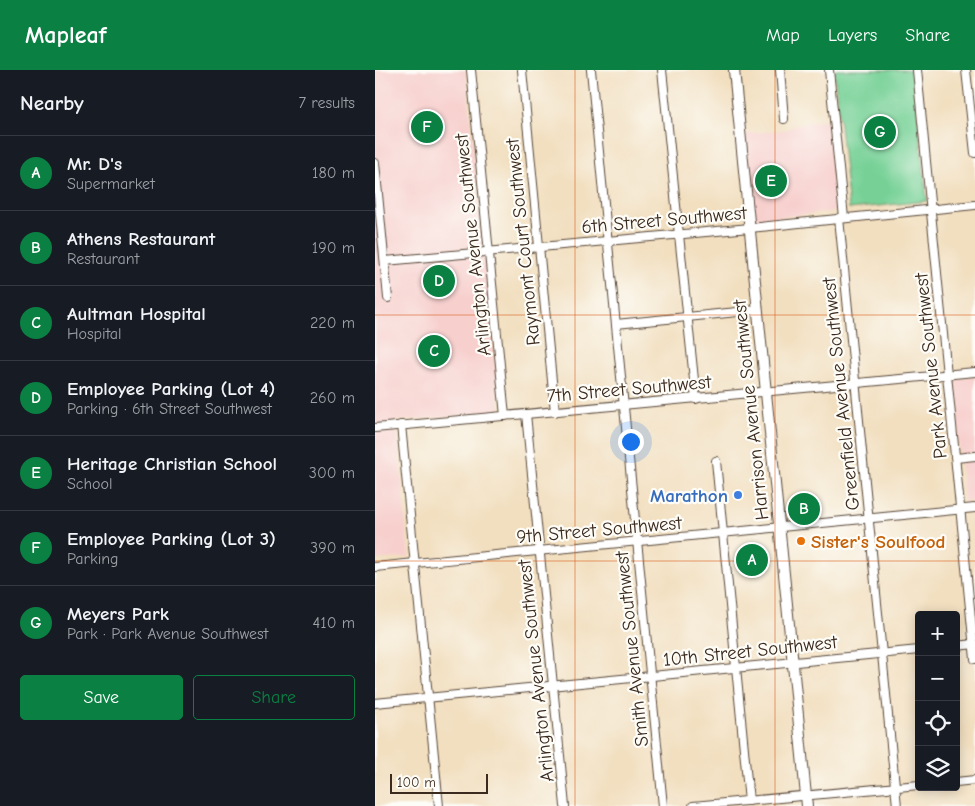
<!DOCTYPE html>
<meta charset="utf-8">
<style>
:root{--surface:#171b24;--page:#242831;--text:#f1f3f6;--muted:#9ea1a6;--line:#363941;--accent:#0b8043}
body{margin:0;font-family:"Comic Neue",sans-serif;background:var(--page);color:var(--text)}
.controls{position:absolute;right:15px;bottom:15px;display:grid;overflow:hidden;border-radius:5px;box-shadow:0 2px 12px #0003}
.controls button{width:45px;height:45px;display:grid;place-items:center;padding:0;border:0;border-bottom:1px solid var(--line);background:var(--surface);color:var(--text);font:25px sans-serif}
.scale{position:absolute;left:15px;bottom:12px;width:98px;box-sizing:border-box;padding-left:5px;border:2px solid #3b2a1e;border-top:0;font-size:14px;line-height:18px;white-space:nowrap;color:#3b2a1e;-webkit-text-stroke:4px #fdfcf7;paint-order:stroke}
.you{position:absolute;left:255px;top:371px;width:18px;height:18px;margin:-12px;border:4px solid #fff;border-radius:50%;background:#1a73e8;box-shadow:0 0 0 8px #1a73e833}
.badge{display:grid;place-items:center;width:32px;height:32px;border-radius:50%;background:var(--accent);color:#fff;font-size:16px;font-weight:700}
.pin{position:absolute;translate:-50% -50%;border:2px solid #fff;box-shadow:0 1px 5px #0006}
.list{margin:0;padding:0;list-style:none}
h2{display:flex;justify-content:space-between;align-items:center;height:65px;margin:0;padding:0 20px;font-size:21px}
h2 small{font-size:16px;font-weight:400;color:var(--muted)}
.list li{display:grid;grid-template-columns:32px 1fr auto;gap:15px;align-items:center;box-sizing:border-box;height:75px;padding:0 20px;border-top:1px solid var(--line)}
.list b{display:block;font-size:19px;white-space:nowrap}
.list p{margin:0;font-size:16px;white-space:nowrap;color:var(--muted)}
.list em{font-size:16px;font-style:normal;color:var(--muted)}
.actions{display:flex;gap:10px;padding:15px 20px}
.actions a{flex:1;padding:11px 0;border:1px solid var(--accent);border-radius:5px;text-align:center;font-size:18px;color:var(--accent)}
.actions .main{background:var(--accent);color:#fff}
.icon{flex:none;width:28px;height:28px;fill:none;stroke:currentColor;stroke-width:2;stroke-linecap:round;stroke-linejoin:round}
.map{position:relative;flex:none;width:600px;height:736px;overflow:hidden}
header{display:flex;align-items:center;gap:30px;box-sizing:border-box;height:70px;padding:0 25px;background:var(--accent);color:#fff}
header strong{font-size:24px}
nav{display:flex;gap:28px;margin-inline-start:auto;font-size:18px}
main{display:flex}
aside{flex:1;background:var(--surface)}
.map>svg:first-child{display:block}
.built{fill:#f7d0ce}
.green{fill:#77d197;stroke:#597e5a}
.lines{fill:none;stroke-linecap:round;stroke-linejoin:round}
.minor-casing{stroke:#564536;stroke-width:10}
.major-casing{stroke:#564536;stroke-width:12}
.minor{stroke:#fff;stroke-width:8}
.major{stroke:#fff;stroke-width:10}
.grid{fill:none;stroke:#d7540e;stroke-width:1;stroke-opacity:0.55}
.shop-dot{fill:#3f7fe0;stroke:#fdfcf7;stroke-width:2}
.food-dot{fill:#e8710a;stroke:#fdfcf7;stroke-width:2}
.labels{text-anchor:middle;stroke-width:4.5;stroke-linejoin:round;paint-order:stroke}
.street-label{font-size:19px;fill:#3b2a1e;stroke:#fdfcf7}
.shop-label{font-size:19px;font-weight:bold;fill:#366cbe;stroke:#fdfcf7;text-anchor:end}
.food-label{font-size:19px;font-weight:bold;fill:#c56008;stroke:#fdfcf7;text-anchor:start}
</style>
<header>
<strong>Mapleaf</strong>
<nav><a>Map</a><a>Layers</a><a>Share</a></nav>
</header>
<main>
<aside>
<h2>Nearby<small>7 results</small></h2>
<ul class="list">
<li><span class="badge">A</span><div><b>Mr. D's</b><p>Supermarket</p></div><em>180 m</em></li>
<li><span class="badge">B</span><div><b>Athens Restaurant</b><p>Restaurant</p></div><em>190 m</em></li>
<li><span class="badge">C</span><div><b>Aultman Hospital</b><p>Hospital</p></div><em>220 m</em></li>
<li><span class="badge">D</span><div><b>Employee Parking (Lot 4)</b><p>Parking · 6th Street Southwest</p></div><em>260 m</em></li>
<li><span class="badge">E</span><div><b>Heritage Christian School</b><p>School</p></div><em>300 m</em></li>
<li><span class="badge">F</span><div><b>Employee Parking (Lot 3)</b><p>Parking</p></div><em>390 m</em></li>
<li><span class="badge">G</span><div><b>Meyers Park</b><p>Park · Park Avenue Southwest</p></div><em>410 m</em></li>
</ul>
<div class="actions"><a class="main">Save</a><a>Share</a></div>
</aside>
<div class="map">
<svg width="600" height="736" viewBox="0 0 600 736">
<rect width="100%" height="100%" fill="#fdfcf7"/>
<filter id="ink" filterUnits="userSpaceOnUse"><feTurbulence type="fractalNoise" baseFrequency=".02" numOctaves="2"/><feDisplacementMap in="SourceGraphic" scale="10" xChannelSelector="R" yChannelSelector="G"/><feConvolveMatrix kernelMatrix="1 2 1 2 8 2 1 2 1" color-interpolation-filters="sRGB"/></filter>
<filter id="wash" filterUnits="userSpaceOnUse"><feTurbulence type="fractalNoise" baseFrequency=".0096" numOctaves="4" result="noise"/><feDisplacementMap in="SourceGraphic" scale="20" xChannelSelector="R" yChannelSelector="G"/><feGaussianBlur stdDeviation="1.12" result="paint"/><feColorMatrix in="noise" values="0 0 0 0 0 0 0 0 0 0 0 0 0 0 0 0 0 1.4 0 .05"/><feComposite in="paint" operator="in"/></filter>
<g filter="url(#wash)">
<rect width="100%" height="100%" fill="#f2dfc0"/>
<g class="built">
<polygon points="0,0 91,0 125,342 21,351 34,487 0,490"/>
<polygon points="454,50 463,141 378,150 370,64 410,60 425,54"/>
<polygon points="600,306 600,431 589,432 577,308"/>
</g>
<polygon class="green" points="459,0 538,0 552,131 474,139"/>
</g>
<g filter="url(#ink)">
<g class="lines">
<defs>
<g id="minor">
<polyline points="96,0 130,346"/>
<polyline points="147,0 180,342"/>
<polyline points="216,0 288,736"/>
<polyline points="287,0 321,329"/>
<polyline points="405,0 409,49"/>
<polyline points="454,0 469,148"/>
<polyline points="542,0 600,589"/>
<polyline points="591,0 600,83"/>
<polyline points="0,93 13,228"/>
<polyline points="464,148 522,736"/>
<polyline points="10,191 375,158 600,135"/>
<polyline points="241,254 383,240"/>
<polyline points="151,344 190,736"/>
<polyline points="26,355 64,736"/>
<polyline points="0,358 600,302"/>
<polyline points="581,388 600,386"/>
<polyline points="341,391 374,731"/>
<polyline points="0,497 600,438"/>
<polyline points="581,576 600,574"/>
<polyline points="0,633 544,580"/>
<polyline points="581,712 600,710"/>
<polyline points="318,736 544,715"/>
</g>
<polyline id="major" points="359,0 432,736"/>
</defs>
<use href="#minor" class="minor-casing"/>
<use href="#major" class="major-casing"/>
<use href="#minor" class="minor"/>
<use href="#major" class="major"/>
</g>
</g>
<path class="grid" d="M 200,0 L 200,736M 400,0 L 400,736M 0,245 L 600,245M 0,491 L 600,491"/>
<circle class="shop-dot" cx="363" cy="425" r="5"/>
<circle class="food-dot" cx="426" cy="471" r="5"/>
<g class="labels">
<g class="street-label">
<text transform="translate(289 149) rotate(-5)" y="7">6th Street Southwest</text>
<text transform="translate(147 172) rotate(-96)" y="7">Raymont Court Southwest</text>
<text transform="translate(97 175) rotate(-96)" y="7">Arlington Avenue Southwest</text>
<text transform="translate(555 296) rotate(-96)" y="7">Park Avenue Southwest</text>
<text transform="translate(254 318) rotate(-5)" y="7">7th Street Southwest</text>
<text transform="translate(465 324) rotate(-96)" y="7">Greenfield Avenue Southwest</text>
<text transform="translate(375 340) rotate(-96)" y="7">Harrison Avenue Southwest</text>
<text transform="translate(224 459) rotate(-5)" y="7">9th Street Southwest</text>
<text transform="translate(256 579) rotate(-96)" y="7">Smith Avenue Southwest</text>
<text transform="translate(375 580) rotate(-6)" y="7">10th Street Southwest</text>
<text transform="translate(160 601) rotate(-96)" y="7">Arlington Avenue Southwest</text>
</g>
<g class="shop-label">
<text x="353" y="432">Marathon</text>
</g>
<g class="food-label">
<text x="436" y="478">Sister's Soulfood</text>
</g>
</g>
</svg>
<div class="controls">
<button>+</button>
<button>−</button>
<button><svg class="icon" aria-label="locate" viewBox="0 0 24 24"><circle cx="12" cy="12" r="6"/><path d="M12 2v4M12 18v4M2 12h4M18 12h4"/></svg></button>
<button><svg class="icon" aria-label="layers" viewBox="0 0 24 24"><path d="M12 4l9 5-9 5-9-5zM3 14l9 5 9-5"/></svg></button>
</div>
<div class="scale">100 m</div>
<div class="you"></div>
<div class="pin badge" style="left:377px;top:490px">A</div>
<div class="pin badge" style="left:429px;top:439px">B</div>
<div class="pin badge" style="left:59px;top:281px">C</div>
<div class="pin badge" style="left:64px;top:211px">D</div>
<div class="pin badge" style="left:396px;top:111px">E</div>
<div class="pin badge" style="left:52px;top:57px">F</div>
<div class="pin badge" style="left:505px;top:62px">G</div>
</div>
</main>
